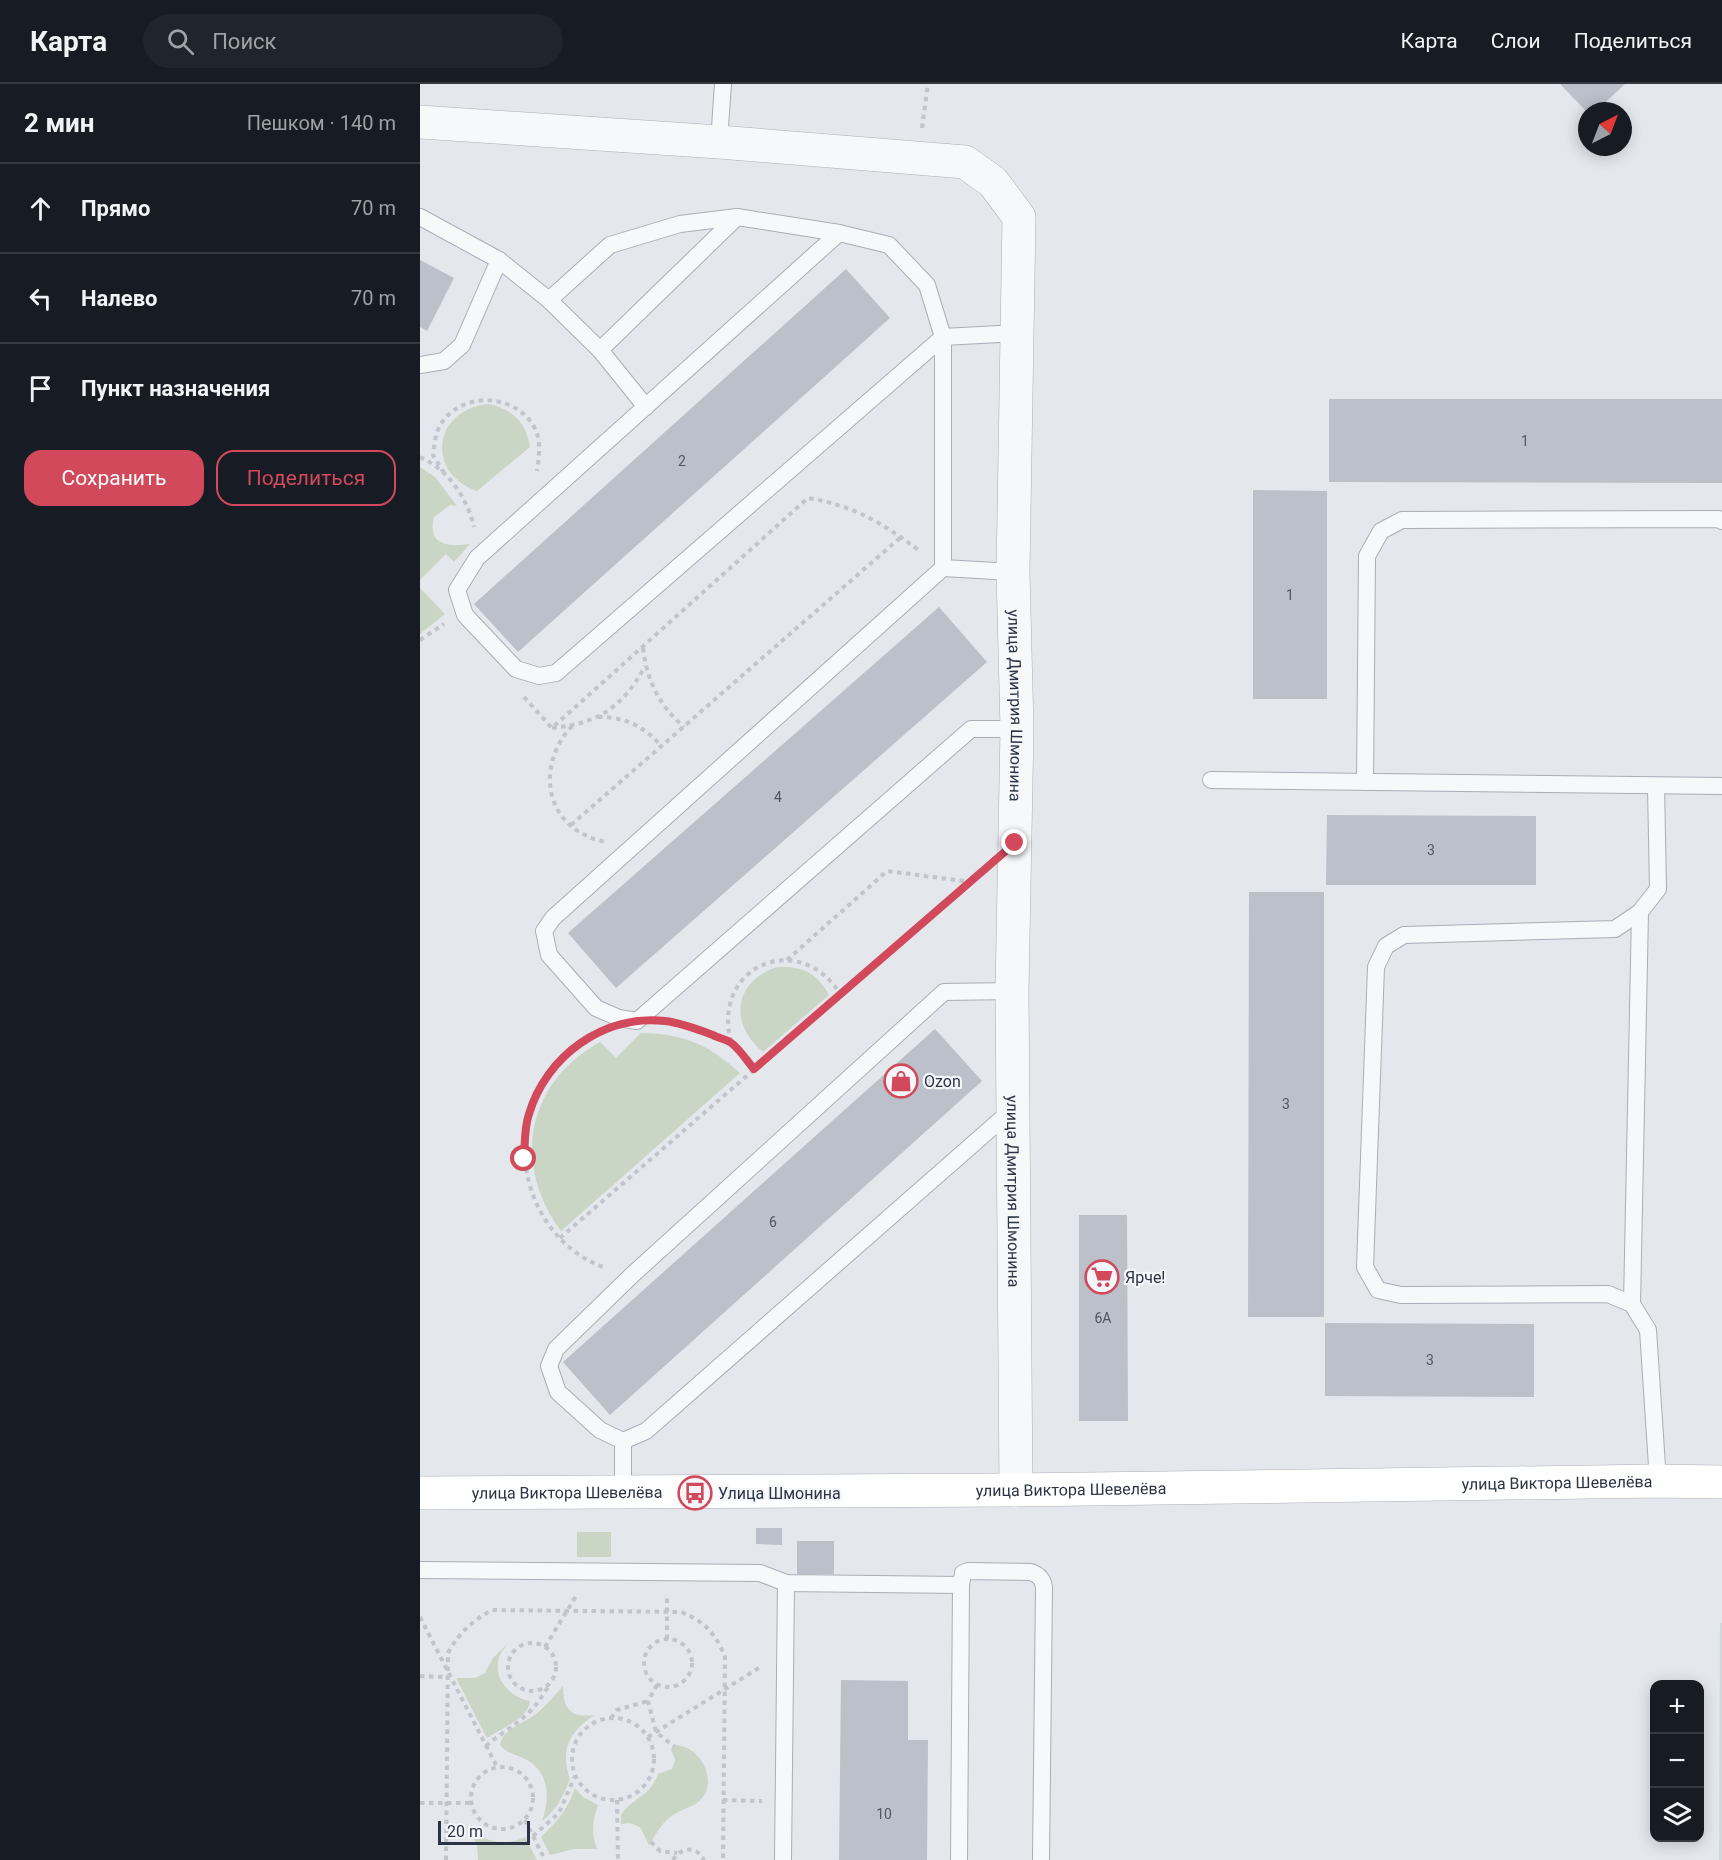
<!DOCTYPE html>
<html lang="ru">
<meta charset="utf-8">
<style>
:root{--surface:#171b24;--page:#20242c;--text:#f1f3f6;--muted:#9ea1a6;--line:#363941;--accent:#d1495b}
body{margin:0;font-family:Roboto,sans-serif;background:var(--page);color:var(--text)}
.controls{position:absolute;right:18px;bottom:18px;display:grid;overflow:hidden;border-radius:12px;box-shadow:0 3px 15px #0003}
.controls button{width:54px;height:54px;display:grid;place-items:center;padding:0;border:0;border-bottom:2px solid var(--line);background:var(--surface);color:var(--text);font:30px sans-serif}
.compass{position:absolute;left:1158px;top:18px;width:54px;height:54px;border-radius:50%;background:var(--surface);box-shadow:0 3px 15px #0003;rotate:42deg}
.scale{position:absolute;left:18px;bottom:15px;width:92px;box-sizing:border-box;padding-left:6px;border:3px solid #2b3445;border-top:0;font-size:16px;line-height:21px;white-space:nowrap;color:#2b3445;-webkit-text-stroke:4px #f4f6f9;paint-order:stroke}
.stop{position:absolute;width:18px;height:18px;margin:-14px;border:4px solid #d1495b;border-radius:50%;background:#fff}
.stop.end{background:#d1495b;border-color:#fff;box-shadow:0 2px 6px #0008}
.list{margin:0;padding:0;list-style:none}
h2{display:flex;justify-content:space-between;align-items:center;height:78px;margin:0;padding:0 24px;font-size:26px}
h2 small{font-size:20px;font-weight:400;color:var(--muted)}
.list li{display:grid;grid-template-columns:39px 1fr auto;gap:18px;align-items:center;box-sizing:border-box;height:90px;padding:0 24px;border-top:2px solid var(--line)}
.list b{display:block;font-size:22px;white-space:nowrap}
.list em{font-size:20px;font-style:normal;color:var(--muted)}
.actions{display:flex;gap:12px;padding:18px 24px}
.actions a{flex:1;padding:14px 0;border:2px solid var(--accent);border-radius:18px;text-align:center;font-size:21px;color:var(--accent)}
.actions .main{background:var(--accent);color:#fff}
.icon{flex:none;width:33px;height:33px;fill:none;stroke:currentColor;stroke-width:2;stroke-linecap:round;stroke-linejoin:round}
.map{position:relative;flex:none;width:1302px;height:1776px;overflow:hidden}
header{display:flex;align-items:center;gap:36px;box-sizing:border-box;height:84px;padding:0 30px;background:var(--surface);border-bottom:2px solid var(--line)}
header strong{font-size:28px}
nav{display:flex;gap:33px;margin-inline-start:auto;font-size:21px}
.search{width:420px;height:54px;background:var(--page);display:flex;align-items:center;gap:15px;box-sizing:border-box;padding:0 21px;border-radius:33px;color:var(--muted);font-size:22px}
main{display:flex}
aside{flex:1;background:var(--surface)}
.map>svg:first-child{display:block}
.built{fill:#d2d6de}
.green{fill:#c9d6c5}
.building{fill:#bbc0ca}
.lines{fill:none;stroke-linecap:round;stroke-linejoin:round}
.lane-casing{stroke:#a9aeb7;stroke-width:18}
.street-casing{stroke:#a9aeb7;stroke-width:34}
.secondary-casing{stroke:#a9aeb7;stroke-width:34}
.path{stroke:#c2c5cb;stroke-width:4;stroke-dasharray:4.5 4.5;stroke-linecap:butt}
.lane{stroke:#f7f8fa;stroke-width:16}
.street{stroke:#f7f8fa;stroke-width:33}
.secondary{stroke:#fff;stroke-width:33}
.route{stroke:#d1495b;stroke-width:8}
.labels{text-anchor:middle;stroke-width:4.5;stroke-linejoin:round;paint-order:stroke}
.number-label{font-size:14px;fill:#4f5766}
.street-label{font-size:16px;fill:#2b3445;stroke:#f4f6f9}
.poi-label{font-size:16px;fill:#2b3445;stroke:#f4f6f9;text-anchor:start}
</style>
<header>
<strong>Карта</strong>
<div class="search"><svg class="icon" aria-label="search" viewBox="0 0 24 24"><circle cx="10" cy="10" r="6"/><path d="M15 15l6 6"/></svg>Поиск</div>
<nav><a>Карта</a><a>Слои</a><a>Поделиться</a></nav>
</header>
<main>
<aside>
<h2>2 мин<small>Пешком · 140 m</small></h2>
<ul class="list">
<li><svg class="icon" aria-label="ahead" viewBox="0 0 24 24"><path d="M12 20V5M6 11l6-6 6 6"/></svg><div><b>Прямо</b></div><em>70 m</em></li>
<li><svg class="icon" aria-label="left" viewBox="0 0 24 24"><path d="M17 20v-9H6M10 6l-5 5 5 5"/></svg><div><b>Налево</b></div><em>70 m</em></li>
<li><svg class="icon" aria-label="arrive" viewBox="0 0 24 24"><path d="M6 21V4h12l-3 4 3 4H6"/></svg><div><b>Пункт назначения</b></div></li>
</ul>
<div class="actions"><a class="main">Сохранить</a><a>Поделиться</a></div>
</aside>
<div class="map">
<svg width="1302" height="1776" viewBox="0 0 1302 1776">
<rect width="100%" height="100%" fill="#e4e7ec"/>
<polygon class="built" points="1300,1539 1302,1539 1302,1776 1299,1776"/>
<g class="green">
<path d="M 68,320 C 93,325 106,338 110,363 L 57,407 C 5,389 13,326 68,320 Z"/>
<path d="M 0,383 L 15,393 L 37,422 L 30,421 L 14,433 C 7,461 28,463 50,460 L 34,478 L 26,470 L 0,496 Z"/>
<polygon points="0,504 25,530 0,550"/>
<path d="M 357,883 C 382,882 396,888 409,911 L 343,968 C 309,940 313,898 357,883 Z"/>
<path d="M 221,949 C 264,950 288,960 320,989 L 141,1147 C 92,1080 106,999 180,958 L 196,974 Z"/>
<rect x="157" y="1448" width="34" height="25"/>
<path d="M 88,1559 C 86,1562 82,1567 80,1571 C 71,1593 89,1613 110,1617 C 108,1635 81,1644 67,1654 L 36,1594 L 55,1594 L 65,1589 L 73,1574 Z"/>
<path d="M 143,1602 C 143,1626 151,1634 175,1631 C 151,1646 139,1665 150,1695 C 143,1712 137,1726 122,1737 C 130,1714 130,1688 105,1675 C 96,1670 87,1670 80,1661 C 83,1644 103,1640 116,1630 C 126,1622 134,1612 143,1602 Z"/>
<path d="M 258,1661 C 268,1663 275,1668 281,1676 C 285,1682 288,1690 288,1698 C 287,1723 263,1722 249,1734 C 240,1741 235,1752 229,1761 L 220,1743 L 210,1739 L 201,1740 L 201,1731 C 213,1713 230,1713 238,1690 L 252,1685 L 255,1676 L 251,1665 Z"/>
<path d="M 155,1704 L 163,1713 L 178,1721 C 172,1739 171,1747 177,1765 L 154,1765 L 130,1771 L 121,1753 C 137,1738 148,1725 155,1704 Z"/>
<path d="M 46,1741 C 64,1757 82,1764 105,1753 L 117,1776 L 58,1776 L 57,1761 Z"/>
</g>
<g class="building">
<polygon points="1140,0 1205,0 1176,27 1166,27"/>
<polygon points="0,176 34,194 7,247 0,243"/>
<polygon points="426,185 470,234 98,568 54,520"/>
<polygon points="909,315 1302,315 1302,399 909,398"/>
<polygon points="833,406 907,407 907,615 833,615"/>
<polygon points="519,523 567,578 196,904 148,849"/>
<polygon points="907,731 1116,732 1116,801 906,801"/>
<polygon points="829,808 904,808 904,1233 828,1233"/>
<polygon points="515,945 562,997 190,1331 143,1278"/>
<polygon points="659,1131 707,1131 708,1337 659,1337"/>
<polygon points="905,1239 1114,1240 1114,1313 905,1312"/>
<polygon points="336,1444 362,1444 362,1461 336,1460"/>
<rect x="377" y="1457" width="37" height="33"/>
<polygon points="421,1596 488,1597 488,1656 508,1656 507,1776 419,1776"/>
</g>
<g class="lines">
<defs>
<g id="lane">
<polyline points="299,58 303,0"/>
<polyline points="0,133 79,176 129,216 180,266 226,323"/>
<polyline points="419,149 57,474 37,506 45,531 96,585 119,592 136,589 523,253 523,484"/>
<polyline points="129,216 190,161 260,140 317,133 419,149 469,161 507,201 523,253 598,249"/>
<polyline points="180,266 317,133"/>
<polyline points="0,281 24,277 42,261 79,176"/>
<polyline points="593,488 523,484 133,834 124,847 129,871 176,924 199,934 217,937 551,645 597,645"/>
<polyline points="791,696 1302,702"/>
<polyline points="945,698 947,472 961,447 982,436 1299,435 1302,437"/>
<polyline points="1236,702 1238,805 1220,828 1195,845 984,851 966,862 956,883 945,1183 958,1206 981,1211 1188,1210 1212,1220 1228,1246 1238,1397"/>
<polyline points="592,907 524,908 211,1192 136,1265 129,1282 138,1308 180,1346 203,1357 226,1347 594,1024"/>
<polyline points="1212,1220 1220,828"/>
<polyline points="203,1357 203,1407"/>
<path d="M 0,1486 L 340,1489 L 366,1499 L 541,1501 L 543,1489 L 548,1487 L 611,1488 C 619,1491 623,1495 624,1503 L 621,1776"/>
<polyline points="363,1776 366,1499"/>
<polyline points="539,1776 541,1501"/>
</g>
<g id="street">
<path id="s1" d="M 0,38 L 299,58 L 545,78 L 573,98 L 599,133 L 593,488 L 597,645 L 592,907 L 596,1406"/>
</g>
<g id="secondary">
<path id="s2" d="M 0,1409 L 596,1406 L 1238,1397 L 1302,1398"/>
</g>
</defs>
<use href="#lane" class="lane-casing"/>
<use href="#street" class="street-casing"/>
<use href="#secondary" class="secondary-casing"/>
<g class="path">
<polyline points="502,44 508,0"/>
<path d="M 0,373 C 29,386 47,414 54,443"/>
<path d="M 24,389 L 13,371 C 14,364 15,355 17,348 C 33,308 91,306 113,341 C 122,355 119,372 117,387"/>
<polyline points="0,556 24,540"/>
<path d="M 223,564 C 227,597 239,621 264,643"/>
<path d="M 104,613 L 132,644 L 388,414 C 435,422 462,439 500,467"/>
<path d="M 178,633 C 205,633 224,642 241,662"/>
<path d="M 152,642 C 120,676 121,731 167,752 C 172,755 179,756 185,758"/>
<path d="M 132,644 C 178,640 204,622 225,582"/>
<polyline points="151,741 481,453"/>
<polyline points="367,876 467,787 551,798"/>
<polyline points="252,938 270,942 312,959 334,985"/>
<path d="M 175,950 C 156,961 139,974 126,992 C 81,1057 109,1158 186,1184"/>
<path d="M 311,958 C 291,882 379,844 421,911"/>
<polyline points="140,1154 563,787"/>
<polyline points="0,1533 77,1683"/>
<circle cx="248" cy="1579" r="24"/>
<polyline points="247,1555 247,1510"/>
<circle cx="112" cy="1583" r="24"/>
<polyline points="125,1563 156,1512"/>
<polyline points="0,1592 28,1593"/>
<polyline points="237,1601 228,1617 236,1648 255,1663"/>
<polyline points="191,1634 197,1626 228,1617"/>
<circle cx="193" cy="1675" r="41"/>
<polyline points="228,1653 342,1582"/>
<path d="M 66,1662 C 78,1651 92,1644 104,1633 C 114,1625 121,1614 128,1603"/>
<circle cx="82" cy="1714" r="31"/>
<polyline points="197,1716 198,1776"/>
<polyline points="303,1716 342,1717"/>
<polyline points="0,1719 52,1719"/>
<polyline points="105,1736 125,1776"/>
<polyline points="113,1752 139,1729 155,1692"/>
<polyline points="231,1758 240,1767 257,1769"/>
<path d="M 26,1776 L 28,1569 C 39,1549 52,1537 72,1526 L 261,1528 C 284,1537 296,1550 305,1573 L 303,1776"/>
<path d="M 253,1776 C 261,1763 276,1761 284,1776"/>
</g>
<use href="#lane" class="lane"/>
<use href="#street" class="street"/>
<use href="#secondary" class="secondary"/>
</g>
<g class="lines">
<path class="route" d="M 104,1075 C 105,1060 104,1044 109,1030 C 126,972 184,930 245,937 C 262,939 277,945 293,951 C 298,954 305,955 310,958 C 319,964 327,977 334,985 L 595,759"/>
</g>
<defs>
<symbol id="shop-ring" viewBox="-11 -11 22 22"><circle r="9.5" fill="#f4f6f9" stroke="#d1495b" stroke-width="1.5"/><path d="M-5-2.5h2.3a2.7 3.5 0 0 1 5.4 0H5L5.5 6h-11ZM-1.5-2.5h3a1.5 2.3 0 0 0-3 0Z" fill="#d1495b"/></symbol>
<symbol id="supermarket-ring" viewBox="-11 -11 22 22"><circle r="9.5" fill="#f4f6f9" stroke="#d1495b" stroke-width="1.5"/><path d="M-6-5.5h2.5l.6 2H6L4.5 2H-2.5L-4.4-4H-6ZM-1.5 3.2a1.3 1.3 0 1 0 .1 0ZM3 3.2a1.3 1.3 0 1 0 .1 0Z" fill="#d1495b"/></symbol>
<symbol id="bus-ring" viewBox="-11 -11 22 22"><circle r="9.5" fill="#f4f6f9" stroke="#d1495b" stroke-width="1.5"/><path d="M-5-6H5V4H4V6H2V4H-2V6H-4V4H-5ZM-3.5-4V0h7V-4ZM-3.5 1.2v1.5H-2V1.2ZM2 1.2v1.5H3.5V1.2Z" fill="#d1495b"/></symbol>
</defs>
<g fill-rule="evenodd">
<use href="#shop-ring" x="462" y="978" width="38" height="38"/>
<use href="#supermarket-ring" x="663" y="1174" width="38" height="38"/>
<use href="#bus-ring" x="256" y="1390" width="38" height="38"/>
</g>
<g class="labels">
<g class="number-label">
<text x="1105" y="362">1</text>
<text x="262" y="382">2</text>
<text x="870" y="516">1</text>
<text x="358" y="718">4</text>
<text x="1011" y="771">3</text>
<text x="866" y="1025">3</text>
<text x="353" y="1143">6</text>
<text x="683" y="1239">6А</text>
<text x="1010" y="1281">3</text>
<text x="464" y="1735">10</text>
</g>
<g class="street-label">
<text dy="6" stroke="none"><textPath href="#s1" startOffset="1113">улица Дмитрия Шмонина</textPath></text>
<text dy="6" stroke="none"><textPath href="#s1" startOffset="1599">улица Дмитрия Шмонина</textPath></text>
<text dy="6" stroke="none"><textPath href="#s2" startOffset="1137">улица Виктора Шевелёва</textPath></text>
<text dy="6" stroke="none"><textPath href="#s2" startOffset="651">улица Виктора Шевелёва</textPath></text>
<text dy="6" stroke="none"><textPath href="#s2" startOffset="147">улица Виктора Шевелёва</textPath></text>
</g>
<g class="poi-label">
<text x="504" y="1003">Ozon</text>
<text x="705" y="1199">Ярче!</text>
<text x="298" y="1415">Улица Шмонина</text>
</g>
</g>
</svg>
<div class="controls">
<button>+</button>
<button>−</button>
<button><svg class="icon" aria-label="layers" viewBox="0 0 24 24"><path d="M12 4l9 5-9 5-9-5zM3 14l9 5 9-5"/></svg></button>
</div>
<svg class="compass" viewBox="-18 -18 36 36"><path d="M0-13l5 13h-10z" fill="#e53935"/><path d="M0 13l5-13h-10z" fill="#9ea1a6"/></svg>
<div class="scale">20 m</div>
<div class="stop" style="left:104px;top:1075px"></div>
<div class="stop end" style="left:595px;top:759px"></div>
</div>
</main>
